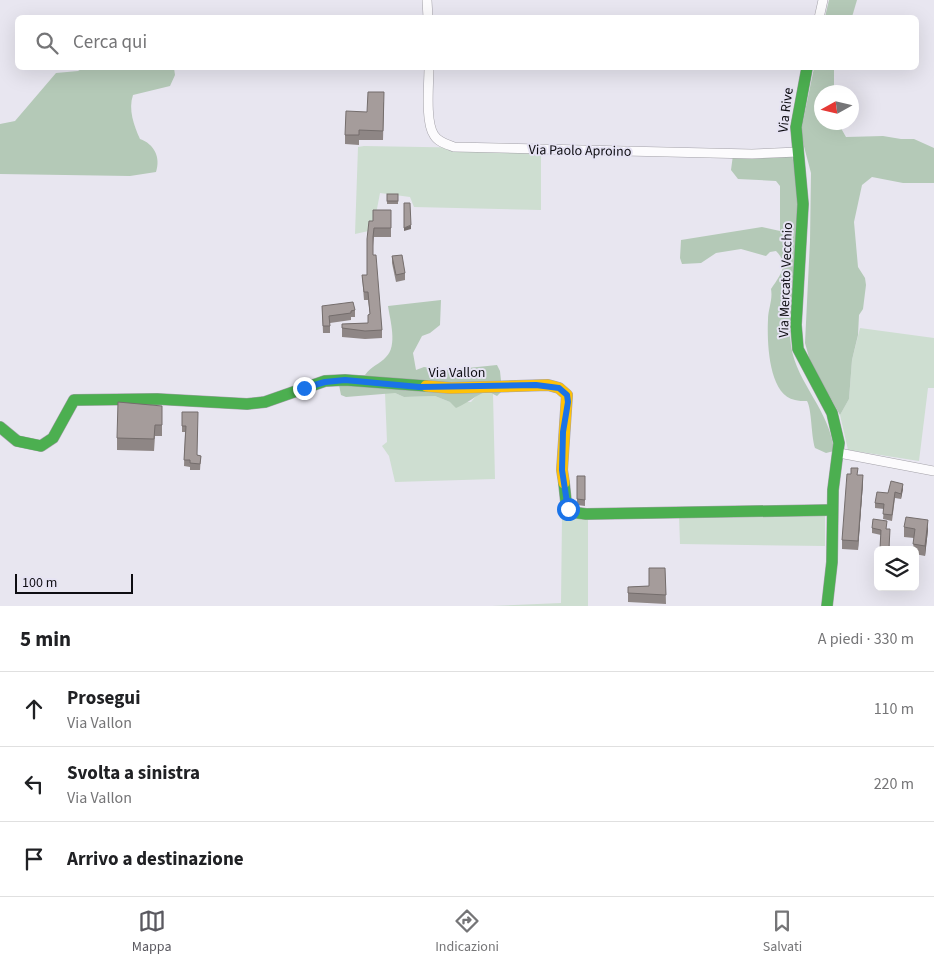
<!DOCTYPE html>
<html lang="it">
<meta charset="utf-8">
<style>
:root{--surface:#fff;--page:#f6f6f6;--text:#202124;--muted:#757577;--line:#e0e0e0;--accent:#5a5960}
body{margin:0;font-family:"Source Sans 3",sans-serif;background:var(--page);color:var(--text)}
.controls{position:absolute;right:15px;bottom:15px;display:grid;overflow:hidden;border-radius:8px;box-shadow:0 5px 20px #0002}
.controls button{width:45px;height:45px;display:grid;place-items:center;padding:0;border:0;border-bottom:1px solid var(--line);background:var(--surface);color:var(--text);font:25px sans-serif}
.compass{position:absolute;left:814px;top:85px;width:45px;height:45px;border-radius:50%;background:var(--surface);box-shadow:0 5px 20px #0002;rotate:262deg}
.scale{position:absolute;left:15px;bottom:12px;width:118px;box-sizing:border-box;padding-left:5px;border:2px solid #0e0d12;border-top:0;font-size:14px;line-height:18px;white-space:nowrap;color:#0e0d12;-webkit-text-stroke:4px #e6e3f3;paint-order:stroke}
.stop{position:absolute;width:15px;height:15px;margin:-11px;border:4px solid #1a73e8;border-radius:50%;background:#fff}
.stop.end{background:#1a73e8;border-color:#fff;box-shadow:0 1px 5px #0008}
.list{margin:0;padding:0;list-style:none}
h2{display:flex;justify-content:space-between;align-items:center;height:65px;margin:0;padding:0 20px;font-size:21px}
h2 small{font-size:16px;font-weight:400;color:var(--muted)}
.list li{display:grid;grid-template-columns:32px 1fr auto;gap:15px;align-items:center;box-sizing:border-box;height:75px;padding:0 20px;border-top:1px solid var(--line)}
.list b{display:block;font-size:19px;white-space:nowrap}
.list p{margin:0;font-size:16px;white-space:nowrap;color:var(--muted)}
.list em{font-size:16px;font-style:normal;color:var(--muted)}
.icon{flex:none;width:28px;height:28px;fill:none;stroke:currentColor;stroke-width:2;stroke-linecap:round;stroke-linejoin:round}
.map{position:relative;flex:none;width:934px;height:606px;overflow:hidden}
.search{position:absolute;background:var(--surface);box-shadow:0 5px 20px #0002;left:15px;right:15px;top:15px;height:55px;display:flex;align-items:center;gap:12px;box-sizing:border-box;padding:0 18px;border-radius:8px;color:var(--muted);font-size:19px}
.sheet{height:290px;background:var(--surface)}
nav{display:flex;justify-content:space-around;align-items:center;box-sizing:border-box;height:70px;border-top:1px solid var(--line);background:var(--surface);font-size:14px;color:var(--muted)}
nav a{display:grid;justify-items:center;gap:2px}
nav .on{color:var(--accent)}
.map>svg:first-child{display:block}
.green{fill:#ceded1}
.forest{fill:#b4c9b7}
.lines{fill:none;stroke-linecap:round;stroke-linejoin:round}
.street-casing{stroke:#a3a1a8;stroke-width:10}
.fast-casing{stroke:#a3a1a8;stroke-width:12}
.slow-casing{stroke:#a3a1a8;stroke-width:12}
.street{stroke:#fcfbfd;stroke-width:9}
.fast{stroke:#4caf50;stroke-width:11}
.slow{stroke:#ffc107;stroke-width:11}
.wall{fill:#8e8685}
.shaded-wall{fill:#746d6c}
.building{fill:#a59c9b;stroke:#746d6c}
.route{stroke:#1a73e8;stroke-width:6}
.labels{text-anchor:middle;stroke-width:4;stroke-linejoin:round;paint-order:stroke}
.street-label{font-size:14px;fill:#0e0d12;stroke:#e6e3f3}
</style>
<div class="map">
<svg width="934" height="606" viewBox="0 0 934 606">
<rect width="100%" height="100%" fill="#e8e6f0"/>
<g class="green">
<polygon points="364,146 541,149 541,210 414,207 410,197 380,193 373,230 355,234 358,147"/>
<polygon points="860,328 934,338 934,388 928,388 919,461 848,450 840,415 849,399 852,360"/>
<polygon points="487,391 493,394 495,479 395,482 389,456 382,446 387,442 385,393 395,393 404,397 435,396 450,402 471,402 478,394"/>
<polygon points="825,515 825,546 680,544 679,516"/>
<polygon points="562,517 588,517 588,606 492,606 561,603"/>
</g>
<g class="forest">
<polygon points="829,0 857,0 852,17 825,17"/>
<path d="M 83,68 L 174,68 L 175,75 L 170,86 L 133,95 C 128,109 134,126 140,139 C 154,144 161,157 156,172 L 130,176 L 0,174 L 0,124 L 15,121 L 56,73 L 78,71 Z"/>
<polygon points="814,68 834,68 834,92 822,92 822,122 838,123 846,137 883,136 901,139 914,139 934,148 934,183 903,183 872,177 862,185 854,222 858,267 865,278 866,285 863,309 859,315 858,335 852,360 849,399 840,415 810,361 805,343 810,241 811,173 802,139 802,126"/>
<path d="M 733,155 L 792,155 C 802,200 795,249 792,296 C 791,312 789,330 791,346 C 797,384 830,410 834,451 L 826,453 L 815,448 C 811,435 812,410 807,401 C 803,401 798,401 795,400 C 768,395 767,340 768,320 C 768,309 773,300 771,289 C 780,275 790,265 776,251 L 770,252 L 766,256 L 741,249 L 716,253 L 701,263 L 682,264 L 680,258 L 681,240 L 762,227 L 780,231 L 780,186 L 776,181 L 738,179 L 731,170 Z"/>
<path d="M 441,300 L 440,325 L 430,333 L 422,336 L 413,353 L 416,370 L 424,367 L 448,370 L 497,365 L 500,371 L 502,391 L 497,396 L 487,391 C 476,395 468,403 456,408 L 450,402 L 435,396 L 404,397 L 395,393 L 346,397 L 341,395 L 339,385 L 357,375 L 365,375 C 371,366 380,364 386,357 C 398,346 390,320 388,306 Z"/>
</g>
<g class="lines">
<defs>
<g id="street">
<polyline points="427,0 428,18"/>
<polyline points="819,18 823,0"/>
<path d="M 429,68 C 429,83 425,122 434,135 C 438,142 446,144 454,147 L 752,154 L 798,152"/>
<polyline points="839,453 934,471"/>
</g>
<g id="fast">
<polyline points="807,68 796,127 803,204 796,325 798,349 832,413 839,443 833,490 832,562 827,606"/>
<polyline points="0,427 17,441 41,446 53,438 74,400 157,399 247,404 265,402 325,381 345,380 426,386"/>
<polyline points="564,483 566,502 571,512 586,514 832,510"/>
</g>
<polyline id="slow" points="426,386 451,388 548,385 559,388 567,395 562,470 564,483"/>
</defs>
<use href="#street" class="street-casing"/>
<use href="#fast" class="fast-casing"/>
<use href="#slow" class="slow-casing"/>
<use href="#street" class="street"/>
<use href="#fast" class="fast"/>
<use href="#slow" class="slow"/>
</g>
<g class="wall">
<polygon points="384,102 383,140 359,140 359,145 345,144 345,135 367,112"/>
<rect x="387" y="194" width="11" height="10"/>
<polygon points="391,210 391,237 374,237 373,246 373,255 382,330 382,338 365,339 342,337 342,324 368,323 368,315 370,314 368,300 364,300 362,275 367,275 373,221"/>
<polygon points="392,256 405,273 405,280 396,282 392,263"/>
<polygon points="322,306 355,310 355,317 351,317 351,320 330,323 330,333 323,333"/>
<polygon points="162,406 162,436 155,436 154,451 117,450 117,438"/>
<polygon points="182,412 197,455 201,456 200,470 190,470 190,467 184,466 185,432 182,432"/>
<polygon points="858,475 863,483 858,550 842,549 842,540"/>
<polygon points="577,476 585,476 585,506 577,505"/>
<polygon points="903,489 901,499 895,498 892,521 883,519 884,509 875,508 875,503 888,493"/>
<polygon points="904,527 928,530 925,556 915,554 915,550 913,550 914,538 904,537"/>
<polygon points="872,528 887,529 890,550 880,550 881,535 872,533"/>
<polygon points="665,568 666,604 628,602 628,587 649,586"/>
</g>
<g class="shaded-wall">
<polygon points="411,225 411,229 404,231 404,228"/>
<polygon points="863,475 863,483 858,550 858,541"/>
<polygon points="903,484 903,489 901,499 901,494"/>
<polygon points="928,520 928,530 925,556 925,546"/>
</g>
<g class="building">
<polygon points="368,92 384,92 383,131 359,130 359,135 345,135 346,111 367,112"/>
<rect x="387" y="194" width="11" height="7"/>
<polygon points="404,203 410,203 411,225 404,228"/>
<polygon points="373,210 391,210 391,228 374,228 373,237 373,255 376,255 382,330 365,331 342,328 342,324 368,323 368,315 370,314 368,292 364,292 362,275 367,275 367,239 369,221 373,221"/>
<polygon points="402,255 405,273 396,275 392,256"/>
<polygon points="353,302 355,310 351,311 351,313 329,316 330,326 323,326 322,306"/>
<polygon points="118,402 162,406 162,425 155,425 154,439 117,438"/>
<polygon points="182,412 198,412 197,455 201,456 200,464 190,463 190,460 184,460 186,426 182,426"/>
<polygon points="851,468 858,468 857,475 863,475 858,541 842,540 847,474 851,474"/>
<polygon points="577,476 585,476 585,500 577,499"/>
<polygon points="891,481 903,484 901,494 895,492 892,515 883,514 884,504 875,503 877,492 888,493"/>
<polygon points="906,517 928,520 925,546 913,544 915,529 904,527"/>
<polygon points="873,519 887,521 886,529 890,529 889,548 880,548 881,530 872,528"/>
<polygon points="649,568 665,568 666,595 628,593 628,587 649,586"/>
</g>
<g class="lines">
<polyline class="route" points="304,388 325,382 345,380 419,387 536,385 559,388 567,395 568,402 563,432 562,470 568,509"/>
</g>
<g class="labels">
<g class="street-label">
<text transform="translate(785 110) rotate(-83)" y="5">Via Rive</text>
<text transform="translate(580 150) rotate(1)" y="5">Via Paolo Aproino</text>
<text transform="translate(785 280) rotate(-88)" y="5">Via Mercato Vecchio</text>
<text x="457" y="377">Via Vallon</text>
</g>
</g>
</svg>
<div class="controls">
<button><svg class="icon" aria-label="layers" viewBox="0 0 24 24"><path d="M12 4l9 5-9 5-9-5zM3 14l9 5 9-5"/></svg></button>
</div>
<svg class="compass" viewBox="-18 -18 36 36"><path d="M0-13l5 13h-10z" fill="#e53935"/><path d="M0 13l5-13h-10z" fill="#757577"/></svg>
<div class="scale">100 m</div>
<div class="stop" style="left:568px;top:509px"></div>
<div class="stop end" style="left:304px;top:388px"></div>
<div class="search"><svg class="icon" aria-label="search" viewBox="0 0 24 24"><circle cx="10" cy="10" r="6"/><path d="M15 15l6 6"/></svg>Cerca qui</div>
</div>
<section class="sheet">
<h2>5 min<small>A piedi · 330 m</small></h2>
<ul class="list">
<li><svg class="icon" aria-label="ahead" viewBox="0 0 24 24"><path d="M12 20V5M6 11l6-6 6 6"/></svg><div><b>Prosegui</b><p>Via Vallon</p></div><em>110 m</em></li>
<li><svg class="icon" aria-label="left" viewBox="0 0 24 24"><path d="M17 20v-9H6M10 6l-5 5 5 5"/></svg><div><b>Svolta a sinistra</b><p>Via Vallon</p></div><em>220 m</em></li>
<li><svg class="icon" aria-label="arrive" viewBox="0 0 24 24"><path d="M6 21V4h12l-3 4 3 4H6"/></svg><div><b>Arrivo a destinazione</b></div></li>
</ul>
</section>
<nav>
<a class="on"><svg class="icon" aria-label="map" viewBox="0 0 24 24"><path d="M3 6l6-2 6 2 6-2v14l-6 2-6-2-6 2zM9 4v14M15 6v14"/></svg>Mappa</a>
<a><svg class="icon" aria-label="directions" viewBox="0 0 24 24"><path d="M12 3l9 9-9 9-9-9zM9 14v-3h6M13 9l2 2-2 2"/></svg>Indicazioni</a>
<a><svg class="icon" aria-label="saved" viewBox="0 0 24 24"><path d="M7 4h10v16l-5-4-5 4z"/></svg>Salvati</a>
</nav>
